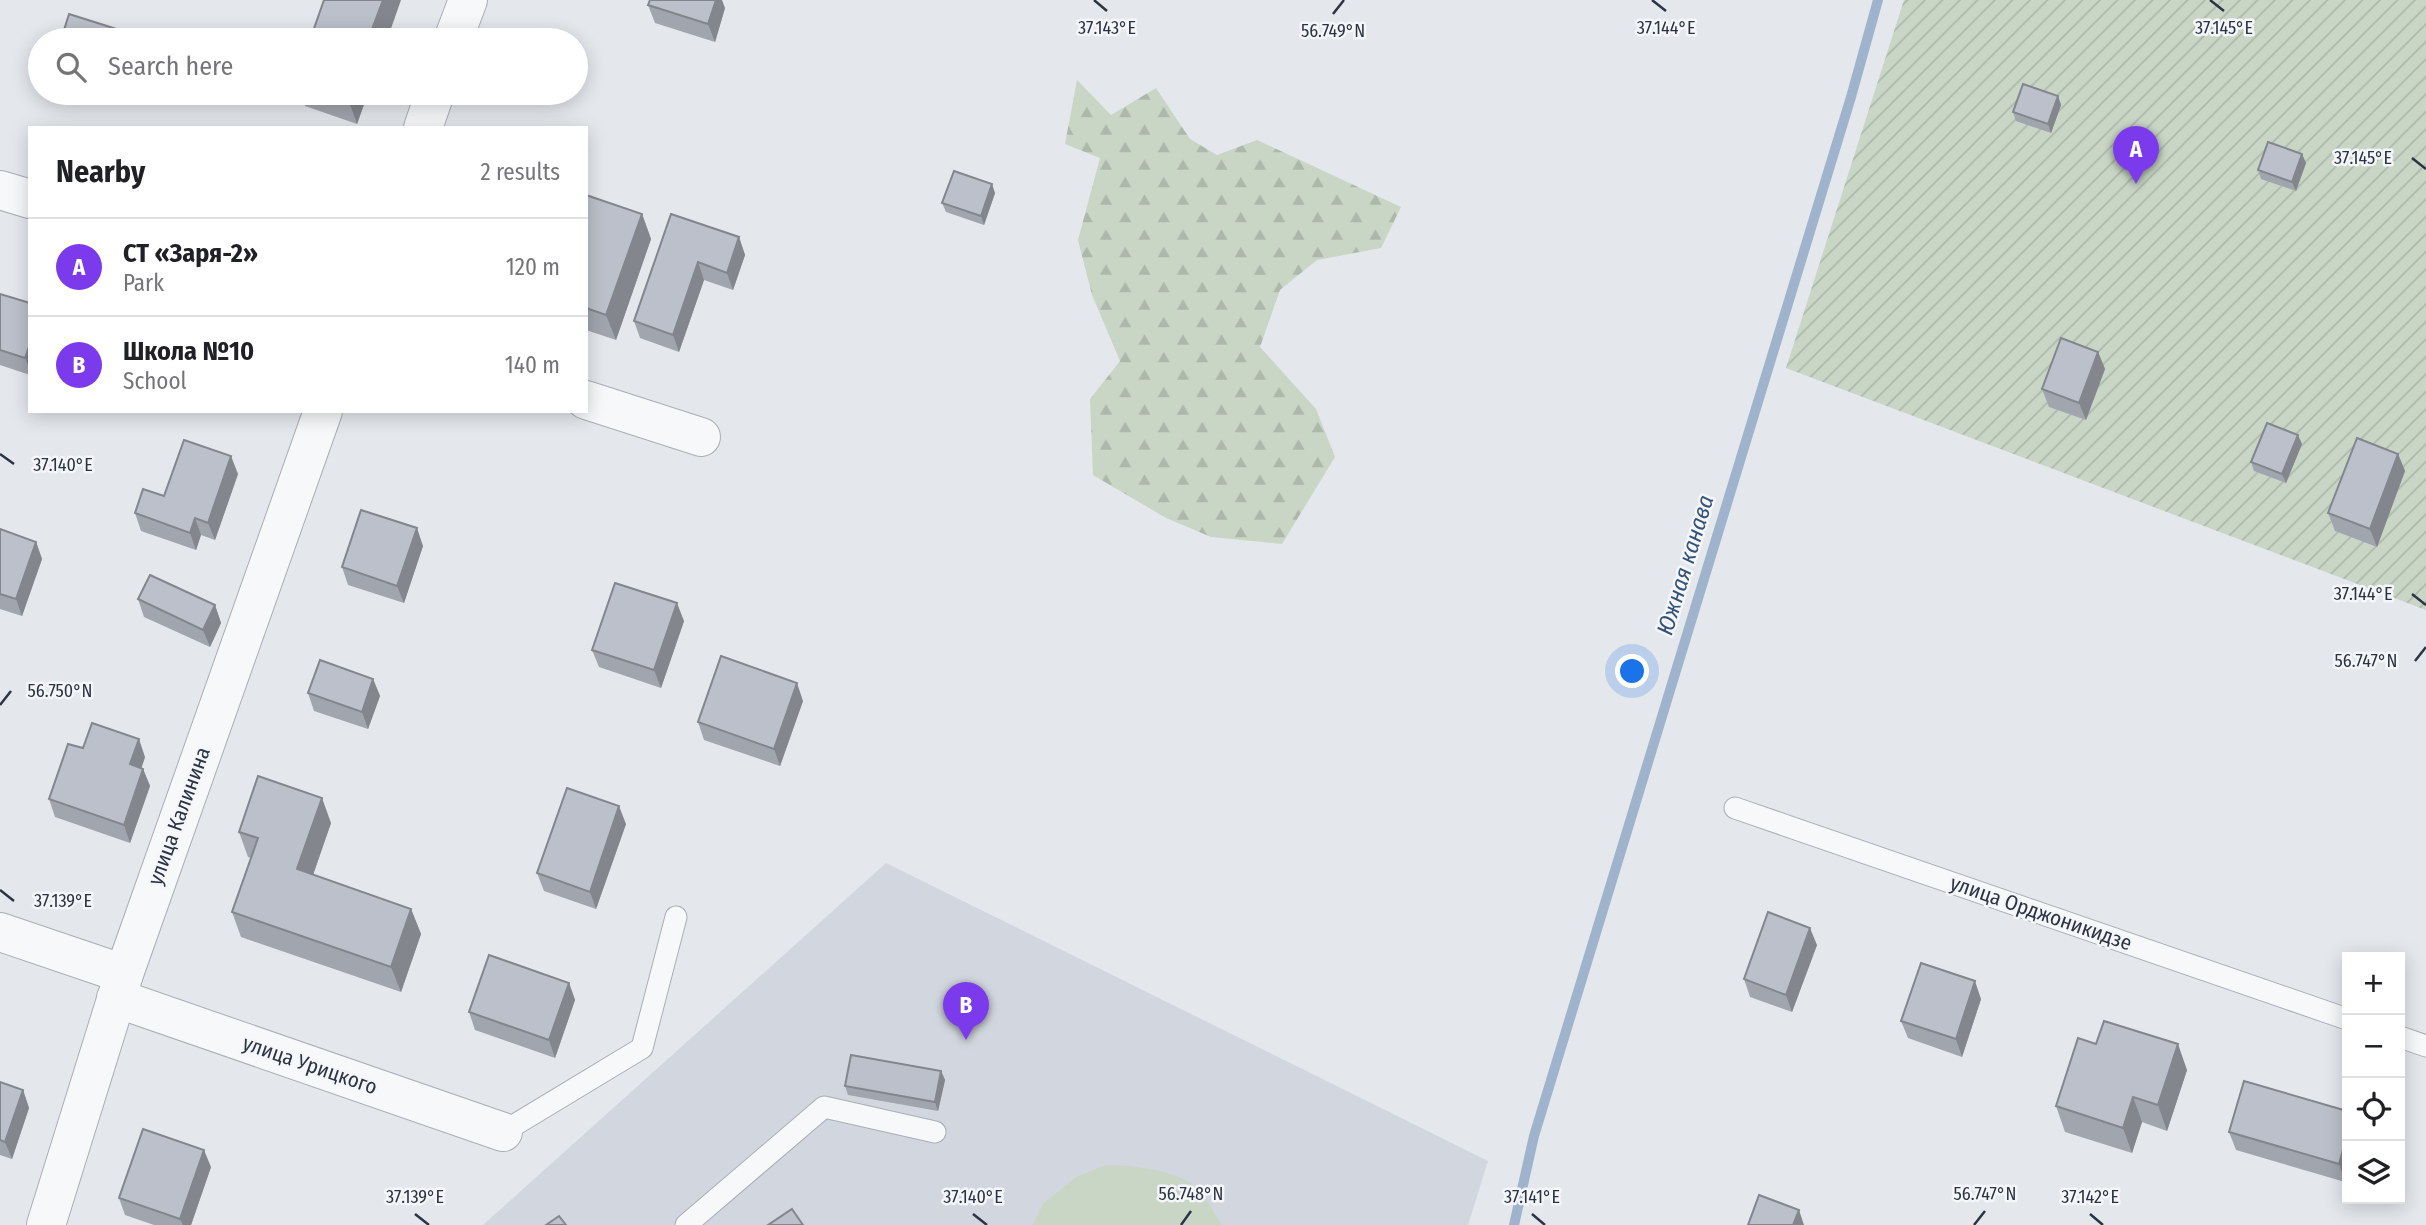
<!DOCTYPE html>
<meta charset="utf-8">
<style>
:root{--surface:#fff;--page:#f6f6f6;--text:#202124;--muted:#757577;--line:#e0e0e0;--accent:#7c3aed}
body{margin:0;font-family:"Fira Sans Condensed",sans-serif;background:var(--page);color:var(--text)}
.controls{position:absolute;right:21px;bottom:21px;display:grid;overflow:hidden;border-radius:0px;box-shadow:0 4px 18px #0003}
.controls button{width:63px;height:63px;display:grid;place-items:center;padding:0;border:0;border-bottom:2px solid var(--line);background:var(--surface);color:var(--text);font:35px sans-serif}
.you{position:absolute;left:1633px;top:672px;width:24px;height:24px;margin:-18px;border:5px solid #fff;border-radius:50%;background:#1a73e8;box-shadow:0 0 0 10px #1a73e833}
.badge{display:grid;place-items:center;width:46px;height:46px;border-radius:50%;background:var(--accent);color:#fff;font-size:23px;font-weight:700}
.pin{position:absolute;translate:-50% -58px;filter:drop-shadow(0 2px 4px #0008)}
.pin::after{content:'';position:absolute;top:37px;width:24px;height:21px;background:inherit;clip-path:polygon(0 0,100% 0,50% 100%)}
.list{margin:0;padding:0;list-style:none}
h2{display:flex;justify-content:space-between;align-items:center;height:91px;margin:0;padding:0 28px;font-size:30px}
h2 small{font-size:23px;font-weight:400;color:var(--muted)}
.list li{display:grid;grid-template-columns:46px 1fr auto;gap:21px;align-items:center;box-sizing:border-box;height:98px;padding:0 28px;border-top:2px solid var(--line)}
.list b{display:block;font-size:26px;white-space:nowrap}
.list p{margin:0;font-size:23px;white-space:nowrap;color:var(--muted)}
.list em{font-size:23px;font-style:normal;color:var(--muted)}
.icon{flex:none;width:38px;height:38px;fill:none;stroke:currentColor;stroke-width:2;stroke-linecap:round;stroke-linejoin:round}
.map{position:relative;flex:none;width:2426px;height:1225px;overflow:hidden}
.search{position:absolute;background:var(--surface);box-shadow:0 4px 18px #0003;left:28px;top:28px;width:560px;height:77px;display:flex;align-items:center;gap:18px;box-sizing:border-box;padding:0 24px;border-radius:38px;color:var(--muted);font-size:26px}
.panel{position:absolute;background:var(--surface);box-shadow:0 4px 18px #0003;left:28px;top:126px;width:560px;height:287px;border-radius:0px}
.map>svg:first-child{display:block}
.built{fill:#d2d6de}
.forest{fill:url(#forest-firs)}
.garden{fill:url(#garden-furrows)}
.pitch{fill:#c9d6c5}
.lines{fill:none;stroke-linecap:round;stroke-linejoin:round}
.stream{stroke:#9fb4cc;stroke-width:10}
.lane-casing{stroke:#a9aeb7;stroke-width:23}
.street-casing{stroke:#a9aeb7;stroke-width:40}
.lane{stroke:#f7f8fa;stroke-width:21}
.street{stroke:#f7f8fa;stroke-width:38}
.wall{fill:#a1a5ae}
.shaded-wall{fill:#83868d}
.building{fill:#bbc0ca;stroke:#83868d;stroke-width:2}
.ticks{fill:none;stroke:#2b3445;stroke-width:2.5}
.labels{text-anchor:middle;stroke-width:5;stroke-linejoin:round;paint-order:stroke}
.street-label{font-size:21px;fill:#2b3445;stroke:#f4f6f9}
.water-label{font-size:23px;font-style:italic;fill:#34527a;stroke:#f4f6f9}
.ticks-label{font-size:18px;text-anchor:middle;fill:#2b3445;stroke:#f4f6f9;stroke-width:5;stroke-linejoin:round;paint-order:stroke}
</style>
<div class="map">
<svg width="2426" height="1225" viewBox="0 0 2426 1225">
<defs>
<pattern id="forest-firs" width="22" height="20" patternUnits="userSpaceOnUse" patternTransform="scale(1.75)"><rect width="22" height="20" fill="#c9d6c5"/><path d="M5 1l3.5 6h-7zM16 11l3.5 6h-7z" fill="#adb8ab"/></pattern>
<pattern id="garden-furrows" width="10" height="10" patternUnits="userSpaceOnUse" patternTransform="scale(1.75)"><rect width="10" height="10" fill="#c9d6c5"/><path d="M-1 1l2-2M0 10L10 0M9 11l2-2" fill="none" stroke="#adb8ab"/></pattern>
</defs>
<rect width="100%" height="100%" fill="#e4e7ec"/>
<polygon class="built" points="886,863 1488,1161 1468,1225 483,1225"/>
<polygon class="forest" points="1077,80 1111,115 1156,88 1190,139 1217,155 1257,140 1401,207 1381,248 1317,260 1280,290 1260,347 1316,409 1335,457 1282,544 1211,537 1166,518 1093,475 1090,399 1120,361 1092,295 1078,240 1100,158 1065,144"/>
<polygon class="garden" points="1904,0 2426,0 2426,610 1786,368"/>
<path class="pitch" d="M 1106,1165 C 1133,1166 1176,1169 1197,1188 C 1207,1197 1214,1214 1222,1225 L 1033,1225 L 1043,1204 L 1076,1177 Z"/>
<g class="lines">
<polyline class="stream" points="1514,1225 1534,1136 1851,97 1878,0"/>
<defs>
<g id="lane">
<polyline points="1735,808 2347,1019"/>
<polyline points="2400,1037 2426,1046"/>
<polyline points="503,1132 642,1048 676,917"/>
<polyline points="686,1225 824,1107 935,1132"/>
</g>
<g id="street">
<polyline points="453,40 468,0"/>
<polyline points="423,128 435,93"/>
<polyline points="0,190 30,199"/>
<polyline points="586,400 701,437"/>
<polyline points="0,932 124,974"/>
<polyline points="116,998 503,1132"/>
<polyline points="46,1225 124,974 323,411"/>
</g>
</defs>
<use href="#lane" class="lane-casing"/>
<use href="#street" class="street-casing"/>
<use href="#lane" class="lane"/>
<use href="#street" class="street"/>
</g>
<g class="wall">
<polygon points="648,5 725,8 715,42 655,23"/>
<polygon points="84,93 123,93 120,104"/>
<polygon points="301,93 368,93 357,124 305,106"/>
<polygon points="2058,96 2061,105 2051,133 2016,121 2013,112"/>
<polygon points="2306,163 2296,191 2261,179 2258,170"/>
<polygon points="995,193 984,225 946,212 942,203"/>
<polygon points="586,195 642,214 651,239 616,340 586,330"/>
<polygon points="671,214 739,237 745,255 733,290 704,280 679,352 640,338 634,321"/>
<polygon points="0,294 30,303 30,375 0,365"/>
<polygon points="2098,352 2105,369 2086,420 2049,407 2042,389"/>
<polygon points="2302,444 2286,483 2254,471 2251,462"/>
<polygon points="2398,454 2405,471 2377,547 2335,531 2328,513"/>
<polygon points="238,474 215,540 201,535 196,550 141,531 135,513 164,496"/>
<polygon points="0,529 36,542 42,559 22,616 0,609"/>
<polygon points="423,546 404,603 348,585 342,567"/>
<polygon points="138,599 215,605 221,623 210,647 144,617"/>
<polygon points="684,621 661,688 599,667 592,650"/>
<polygon points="373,679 380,696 368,729 314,711 308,693"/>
<polygon points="803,701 780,766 704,740 698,722"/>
<polygon points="83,748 145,757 141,768 143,769 150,786 130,843 55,817 49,799"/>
<polygon points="331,823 313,875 411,909 421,934 401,992 241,937 232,912 251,858 248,857 239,832"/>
<polygon points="626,824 596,909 544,891 537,873"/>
<polygon points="1817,945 1792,1012 1750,997 1744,979"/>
<polygon points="569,983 575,1000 555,1058 475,1030 469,1012"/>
<polygon points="1981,999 1962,1057 1908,1038 1901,1021"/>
<polygon points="2096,1044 2187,1070 2167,1131 2142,1122 2132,1153 2065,1132 2056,1106"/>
<polygon points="941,1071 945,1080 938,1111 848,1095 845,1086"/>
<polygon points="0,1082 23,1090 29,1108 12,1159 0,1155"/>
<polygon points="2347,1111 2347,1175 2345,1182 2236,1150 2229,1132"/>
<polygon points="211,1167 191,1225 154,1225 125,1215 119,1198"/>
</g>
<g class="shaded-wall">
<polygon points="383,0 401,0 387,40 368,40"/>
<polygon points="716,0 722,0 725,8 715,42 708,24"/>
<polygon points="129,33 132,40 127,40"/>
<polygon points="116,93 123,93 120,104"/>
<polygon points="350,93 368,93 357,124 348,99"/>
<polygon points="2058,96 2061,105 2051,133 2048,124"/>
<polygon points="2302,154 2306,163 2296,191 2292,182"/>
<polygon points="992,184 995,193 984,225 981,216"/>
<polygon points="642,214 651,239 616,340 606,315"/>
<polygon points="739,237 745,255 733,290 727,273"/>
<polygon points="698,262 704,280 679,352 673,335"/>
<polygon points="30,344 30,370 25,358"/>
<polygon points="2098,352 2105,369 2086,420 2079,403"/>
<polygon points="2298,435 2302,444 2286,483 2282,474"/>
<polygon points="2398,454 2405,471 2377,547 2370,529"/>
<polygon points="231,456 238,474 215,540 208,523"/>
<polygon points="195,518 201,535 196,550 190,533"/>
<polygon points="417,528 423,546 404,603 397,586"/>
<polygon points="36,542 42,559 22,616 16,599"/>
<polygon points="677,603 684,621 661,688 654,670"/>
<polygon points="215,605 221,623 210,647 203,630"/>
<polygon points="373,679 380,696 368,729 362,712"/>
<polygon points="797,683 803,701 780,766 774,749"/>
<polygon points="139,739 145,757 137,782 130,764"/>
<polygon points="143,769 150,786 130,843 124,825"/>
<polygon points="322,798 331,823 306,895 297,869"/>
<polygon points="619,806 626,824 596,909 590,892"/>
<polygon points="411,909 421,934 401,992 391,967"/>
<polygon points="1810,928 1817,945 1792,1012 1786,995"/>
<polygon points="1975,981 1981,999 1962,1057 1956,1039"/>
<polygon points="569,983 575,1000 555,1058 549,1040"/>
<polygon points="2178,1044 2187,1070 2167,1131 2158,1105"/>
<polygon points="941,1071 945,1080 938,1111 935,1102"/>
<polygon points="23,1090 29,1108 12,1159 5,1142"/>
<polygon points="2133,1097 2142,1122 2132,1153 2123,1128"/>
<polygon points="2347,1136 2347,1175 2345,1182 2339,1164"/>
<polygon points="204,1150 211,1167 191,1225 183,1225 180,1219"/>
<polygon points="1799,1210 1804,1225 1793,1225"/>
</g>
<g class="building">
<polygon points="324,0 383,0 368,40 310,40"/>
<polygon points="650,0 716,0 708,24 648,5"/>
<polygon points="69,14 129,33 127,40 61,40"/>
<polygon points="2023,84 2058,96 2048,124 2013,112"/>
<polygon points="331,93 350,93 348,99"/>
<polygon points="2268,142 2302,154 2292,182 2258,170"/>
<polygon points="954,171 992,184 981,216 942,203"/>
<polygon points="586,195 642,214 606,315 586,308"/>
<polygon points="671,214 739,237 727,273 698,262 673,335 634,321"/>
<polygon points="0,294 30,303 30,344 25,358 0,350"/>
<polygon points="2061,338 2098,352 2079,403 2042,389"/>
<polygon points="2267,423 2298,435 2282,474 2251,462"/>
<polygon points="2357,438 2398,454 2370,529 2328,513"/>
<polygon points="184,440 231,456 208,523 195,518 190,533 135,513 143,489 164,496"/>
<polygon points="361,510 417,528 397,586 342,567"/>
<polygon points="0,529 36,542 16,599 0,594"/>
<polygon points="150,575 215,605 203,630 138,599"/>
<polygon points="615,583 677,603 654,670 592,650"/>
<polygon points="721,656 797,683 774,749 698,722"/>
<polygon points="320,660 373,679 362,712 308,693"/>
<polygon points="92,723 139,739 130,764 143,769 124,825 49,799 68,744 83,748"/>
<polygon points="258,776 322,798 297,869 411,909 391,967 232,912 258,838 239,832"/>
<polygon points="567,788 619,806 590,892 537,873"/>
<polygon points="1768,912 1810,928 1786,995 1744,979"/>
<polygon points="489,955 569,983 549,1040 469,1012"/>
<polygon points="1921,963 1975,981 1956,1039 1901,1021"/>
<polygon points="2104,1021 2178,1044 2158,1105 2133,1097 2123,1128 2056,1106 2078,1038 2096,1044"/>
<polygon points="851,1055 941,1071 935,1102 845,1086"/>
<polygon points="2244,1081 2347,1111 2347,1136 2339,1164 2229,1132"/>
<polygon points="0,1082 23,1090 5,1142 0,1140"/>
<polygon points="143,1129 204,1150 180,1219 119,1198"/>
<polygon points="1759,1195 1799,1210 1793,1225 1748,1225"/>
<polygon points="792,1209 803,1225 768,1225"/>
<polygon points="559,1216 566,1225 546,1225"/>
</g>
<path class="ticks" d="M 1094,0 L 1107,11M 1652,0 L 1666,11M 2210,0 L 2224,11M 1333,14 L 1344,0M 2412,158 L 2426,169M 0,454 L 14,464M 2412,594 L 2426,605M 2415,661 L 2426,647M 0,705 L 11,691M 0,890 L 14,901M 415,1214 L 429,1225M 973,1214 L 987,1225M 1532,1214 L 1545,1225M 2090,1214 L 2103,1225M 1181,1225 L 1191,1211M 1974,1225 L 1985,1211"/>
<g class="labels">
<g class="street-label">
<text transform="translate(179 816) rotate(-70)" y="7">улица Калинина</text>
<text transform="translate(2041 913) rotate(19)" y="7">улица Орджоникидзе</text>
<text transform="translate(310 1065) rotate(19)" y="7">улица Урицкого</text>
</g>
<g class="water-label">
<text transform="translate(1685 565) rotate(-73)" y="8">Южная канава</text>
</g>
</g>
<g class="ticks-label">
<text x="1107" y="34">37.143°E</text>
<text x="1666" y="34">37.144°E</text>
<text x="2224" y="34">37.145°E</text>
<text x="1333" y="37">56.749°N</text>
<text x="2363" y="164">37.145°E</text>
<text x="63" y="471">37.140°E</text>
<text x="2363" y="600">37.144°E</text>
<text x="2366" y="667">56.747°N</text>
<text x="60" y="697">56.750°N</text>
<text x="63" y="907">37.139°E</text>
<text x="1191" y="1200">56.748°N</text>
<text x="1985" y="1200">56.747°N</text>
<text x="415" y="1203">37.139°E</text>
<text x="973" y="1203">37.140°E</text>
<text x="1532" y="1203">37.141°E</text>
<text x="2090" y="1203">37.142°E</text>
</g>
</svg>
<div class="controls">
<button>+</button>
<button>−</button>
<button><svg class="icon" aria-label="locate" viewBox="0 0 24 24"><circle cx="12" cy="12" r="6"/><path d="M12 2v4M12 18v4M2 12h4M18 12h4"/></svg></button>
<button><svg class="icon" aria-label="layers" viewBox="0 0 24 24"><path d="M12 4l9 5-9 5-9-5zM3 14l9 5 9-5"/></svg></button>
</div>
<div class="you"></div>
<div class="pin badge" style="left:2136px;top:184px">A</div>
<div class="pin badge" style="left:966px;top:1040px">B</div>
<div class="search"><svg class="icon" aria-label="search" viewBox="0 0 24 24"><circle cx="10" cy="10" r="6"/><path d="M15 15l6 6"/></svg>Search here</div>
<section class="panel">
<h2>Nearby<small>2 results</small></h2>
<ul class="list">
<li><span class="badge">A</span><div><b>СТ «Заря-2»</b><p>Park</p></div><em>120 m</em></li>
<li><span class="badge">B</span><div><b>Школа №10</b><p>School</p></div><em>140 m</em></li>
</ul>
</section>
</div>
